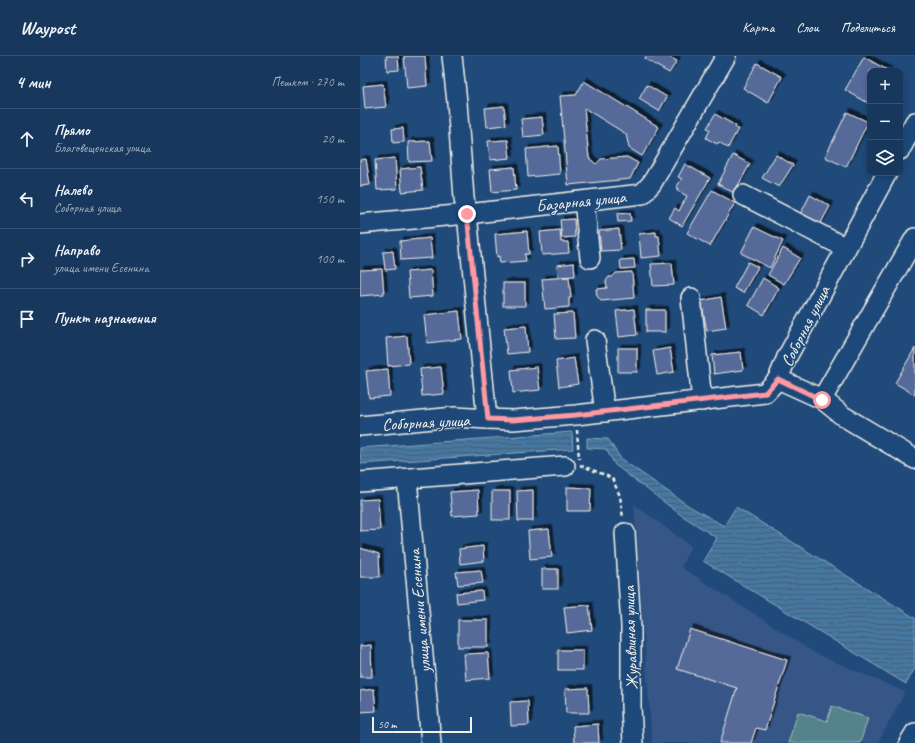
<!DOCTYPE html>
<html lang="ru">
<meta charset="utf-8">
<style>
:root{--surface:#17385c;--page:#244365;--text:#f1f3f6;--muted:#9eacbb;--line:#365272}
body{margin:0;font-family:Caveat,sans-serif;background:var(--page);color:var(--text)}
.controls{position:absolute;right:12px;top:12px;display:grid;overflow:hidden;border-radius:8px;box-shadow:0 2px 6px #0003}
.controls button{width:36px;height:36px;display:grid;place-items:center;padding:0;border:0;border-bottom:1px solid var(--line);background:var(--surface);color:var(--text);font:20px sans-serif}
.scale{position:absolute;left:12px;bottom:10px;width:100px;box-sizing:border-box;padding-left:4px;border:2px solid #f4f1e8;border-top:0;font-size:11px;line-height:14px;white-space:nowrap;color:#f4f1e8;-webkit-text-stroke:3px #1f4a7a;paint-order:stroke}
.stop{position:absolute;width:12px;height:12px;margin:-9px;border:3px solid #ff9aa2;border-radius:50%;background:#fff}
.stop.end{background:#ff9aa2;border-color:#fff;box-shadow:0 1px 4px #0008}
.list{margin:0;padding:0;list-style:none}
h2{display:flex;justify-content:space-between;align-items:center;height:52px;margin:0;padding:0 16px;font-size:17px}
h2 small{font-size:13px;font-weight:400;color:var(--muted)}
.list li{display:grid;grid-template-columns:26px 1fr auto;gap:12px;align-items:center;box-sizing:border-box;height:60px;padding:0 16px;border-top:1px solid var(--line)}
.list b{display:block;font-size:15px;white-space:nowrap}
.list p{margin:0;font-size:13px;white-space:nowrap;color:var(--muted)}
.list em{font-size:13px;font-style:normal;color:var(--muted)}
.icon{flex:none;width:22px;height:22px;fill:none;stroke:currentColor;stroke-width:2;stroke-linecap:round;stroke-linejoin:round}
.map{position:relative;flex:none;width:555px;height:687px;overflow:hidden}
header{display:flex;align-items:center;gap:24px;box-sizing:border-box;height:56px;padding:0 20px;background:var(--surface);border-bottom:1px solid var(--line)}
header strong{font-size:19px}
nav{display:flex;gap:22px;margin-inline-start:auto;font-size:14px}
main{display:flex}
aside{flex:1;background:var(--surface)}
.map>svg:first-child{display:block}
.built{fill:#345786}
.park{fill:#55838c;stroke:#a4baba}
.water{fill:url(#water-rules);stroke:#8aa8bd}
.building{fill:#566a9a;stroke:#f4f1e8;filter:url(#shadow)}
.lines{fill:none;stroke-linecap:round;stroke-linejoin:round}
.minor-casing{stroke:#f4f1e8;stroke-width:22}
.path{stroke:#f4f1e8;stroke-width:2.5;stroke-dasharray:4 3;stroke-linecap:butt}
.minor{stroke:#1f4a7a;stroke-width:19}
.route{stroke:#ff9aa2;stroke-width:5}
.labels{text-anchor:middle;stroke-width:3;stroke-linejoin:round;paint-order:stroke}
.street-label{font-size:17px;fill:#f4f1e8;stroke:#1f4a7a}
</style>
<header>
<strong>Waypost</strong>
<nav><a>Карта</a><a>Слои</a><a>Поделиться</a></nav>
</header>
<main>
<aside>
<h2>4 мин<small>Пешком · 270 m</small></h2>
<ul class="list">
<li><svg class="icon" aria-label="ahead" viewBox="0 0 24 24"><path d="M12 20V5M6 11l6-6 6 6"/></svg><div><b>Прямо</b><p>Благовещенская улица</p></div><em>20 m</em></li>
<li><svg class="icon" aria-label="left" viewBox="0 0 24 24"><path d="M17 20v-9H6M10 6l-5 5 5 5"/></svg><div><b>Налево</b><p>Соборная улица</p></div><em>150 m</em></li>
<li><svg class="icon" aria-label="right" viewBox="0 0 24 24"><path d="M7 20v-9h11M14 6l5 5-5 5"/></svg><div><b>Направо</b><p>улица имени Есенина</p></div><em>100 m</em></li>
<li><svg class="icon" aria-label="arrive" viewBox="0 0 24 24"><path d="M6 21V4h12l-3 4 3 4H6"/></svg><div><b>Пункт назначения</b></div></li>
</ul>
</aside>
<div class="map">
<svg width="555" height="687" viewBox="0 0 555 687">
<defs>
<pattern id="water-rules" width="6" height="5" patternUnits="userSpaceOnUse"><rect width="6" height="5" fill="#4477a1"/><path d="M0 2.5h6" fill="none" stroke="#466074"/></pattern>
<filter id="shadow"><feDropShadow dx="3.5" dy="-3.5" stdDeviation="0" flood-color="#0009"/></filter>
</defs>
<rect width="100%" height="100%" fill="#1f4a7a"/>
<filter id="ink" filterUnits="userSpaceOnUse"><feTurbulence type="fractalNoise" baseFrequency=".025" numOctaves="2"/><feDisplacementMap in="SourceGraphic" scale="8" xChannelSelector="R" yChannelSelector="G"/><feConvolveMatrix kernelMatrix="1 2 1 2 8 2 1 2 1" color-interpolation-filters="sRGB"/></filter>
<g filter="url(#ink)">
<polygon class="built" points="274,448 331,490 321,511 455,597 545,636 518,687 292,687"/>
<polygon class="park" points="472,650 508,662 500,687 428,687 438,656 467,665"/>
<g class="water">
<polygon points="212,376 213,393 0,408 0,392"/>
<polygon points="227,382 248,383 261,403 329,450 364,470 376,451 555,562 555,612 546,628 343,505 357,482 321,459 255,409 246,393 227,392"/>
</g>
<g class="building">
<polygon points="26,0 38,0 39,14 27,15"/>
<polygon points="44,0 65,0 67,30 47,32"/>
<polygon points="286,0 308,0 317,5 309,17 285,3"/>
<polygon points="504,1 529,15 510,15 510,48 485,34"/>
<polygon points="397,7 422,21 408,47 383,32"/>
<polygon points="224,25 299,71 282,100 269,92 266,78 224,52 229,102 236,108 241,103 267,101 278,107 270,123 208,129 200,40 216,39"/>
<polygon points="23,28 26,51 5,53 3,30"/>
<polygon points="287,29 307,41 299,55 279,43"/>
<polygon points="144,50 146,69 127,71 125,52"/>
<polygon points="487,56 508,66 486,111 465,101"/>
<polygon points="355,58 376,70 375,72 378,73 368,92 359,86 357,88 346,82 350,74 347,72"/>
<polygon points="182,61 184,79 163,81 161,63"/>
<polygon points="43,72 44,86 33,87 32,73"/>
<polygon points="148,84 150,102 130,104 128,85"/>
<polygon points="70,85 72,105 49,106 48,86"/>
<polygon points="198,90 200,118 168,121 166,93"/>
<polygon points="373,99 390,108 374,137 358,128"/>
<polygon points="416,99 433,109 419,131 402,122"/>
<polygon points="35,102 37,133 17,134 15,104"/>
<polygon points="6,103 10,129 0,130 0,104"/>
<polygon points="325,108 350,122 322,170 309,162 315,152 319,155 327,140 318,135 317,130 322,123 318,121"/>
<polygon points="60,111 63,134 42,136 40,113"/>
<polygon points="154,111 156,134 132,136 130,113"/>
<polygon points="352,134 375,147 350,190 327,177"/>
<polygon points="450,139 470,150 460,169 440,159"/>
<polygon points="270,157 271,165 258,166 257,158"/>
<polygon points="214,163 215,181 202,182 200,164"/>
<polygon points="394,171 423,185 410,212 381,197"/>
<polygon points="259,173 261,194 241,195 239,175"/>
<polygon points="200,174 201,186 208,186 209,197 182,199 180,176"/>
<polygon points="167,175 169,198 165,198 166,205 140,207 139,200 137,201 135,178"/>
<polygon points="296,176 296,180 299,180 301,200 281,202 279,178"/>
<polygon points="70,182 72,202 41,204 40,185"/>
<polygon points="423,192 440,202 424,228 408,219"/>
<polygon points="33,195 35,213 25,214 23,196"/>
<polygon points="274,203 275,212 261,213 260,204"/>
<polygon points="388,206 398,211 383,237 374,232"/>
<polygon points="214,207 215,220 198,221 197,209"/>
<polygon points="312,207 314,229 293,230 291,208"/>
<polygon points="22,213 24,238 0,240 0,214"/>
<polygon points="71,214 73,240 49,242 47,216"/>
<polygon points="272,216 274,242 241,245 237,240 236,233 247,232 246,225 249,221 252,221 256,217"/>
<polygon points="209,221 211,242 209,242 209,251 185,253 182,223"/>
<polygon points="403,222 419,232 404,259 388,249"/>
<rect x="143" y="227" width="22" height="23"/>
<polygon points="361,241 366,272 347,275 341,245"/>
<polygon points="274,253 277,279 259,281 256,255"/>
<rect x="286" y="254" width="19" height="22"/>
<polygon points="99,255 102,283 67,287 64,259"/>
<polygon points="213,257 215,282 196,283 194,258"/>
<polygon points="166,270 168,296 147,298 144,272"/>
<polygon points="47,280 49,308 28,310 26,282"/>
<rect x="258" y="292" width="19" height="24"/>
<polygon points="310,292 314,316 297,319 293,295"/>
<polygon points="555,292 555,339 535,327"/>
<polygon points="381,296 383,314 354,318 352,299"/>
<polygon points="214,302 218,328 199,331 196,305"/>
<polygon points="81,311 84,338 62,340 60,313"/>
<polygon points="177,311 180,334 153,337 151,314"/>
<polygon points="28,313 30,340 9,342 6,315"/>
<polygon points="207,431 231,432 230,455 207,455"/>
<polygon points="118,434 119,458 92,460 90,436"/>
<polygon points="173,434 173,465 158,465 157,435"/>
<rect x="132" y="435" width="18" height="29"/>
<polygon points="18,443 20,474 0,475 0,444"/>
<polygon points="189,473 192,501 170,503 168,475"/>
<polygon points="123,490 124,505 100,508 99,493"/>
<polygon points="0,492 19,498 20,521 0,521"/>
<rect x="182" y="513" width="16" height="20"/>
<polygon points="121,514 123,527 98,529 96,516"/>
<polygon points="122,535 123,544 97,547 96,537"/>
<polygon points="229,549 232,574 207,577 204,551"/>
<rect x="98" y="564" width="30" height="27"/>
<polygon points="330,573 427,604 405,674 396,672 391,687 360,687 377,632 317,613"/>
<polygon points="11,589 12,621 0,621 0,590"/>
<rect x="198" y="594" width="25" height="20"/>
<polygon points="128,597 130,622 106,624 104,598"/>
<polygon points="228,632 229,657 206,657 205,633"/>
<polygon points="14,633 16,655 0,656 0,635"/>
<polygon points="168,645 169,669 151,670 150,646"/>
<polygon points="238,668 239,687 214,687 213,670"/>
</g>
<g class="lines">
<defs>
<g id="minor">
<polyline points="92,0 97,46 104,142 107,158 127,363"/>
<polyline points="540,94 555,66"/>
<polyline points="383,139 486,192"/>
<polyline points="224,145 230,202"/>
<polyline points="0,168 107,158 282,138 292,127 366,0"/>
<polyline points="331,242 342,345"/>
<polyline points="235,284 245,356"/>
<polyline points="418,323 462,343 483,360 555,403"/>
<polyline points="462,343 555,182"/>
<polyline points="0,370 95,361 127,363 153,364 216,359 405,337 418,323 427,301 527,117"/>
<polyline points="47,423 71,687"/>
<polyline points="0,426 205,410"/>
<polyline points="265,477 271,570 271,651 273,687"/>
<polyline points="549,687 555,677"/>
</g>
</defs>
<use href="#minor" class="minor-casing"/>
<g class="path">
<polyline points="217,374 219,403"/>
<polyline points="220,409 252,422 260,440 263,462"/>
</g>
<use href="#minor" class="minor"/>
</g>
</g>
<g class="lines" filter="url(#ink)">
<polyline class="route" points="107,158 128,363 153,364 216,359 405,337 418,323 462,344"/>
</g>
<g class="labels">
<g class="street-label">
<text transform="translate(221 145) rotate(-6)" y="6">Базарная улица</text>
<text transform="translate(445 270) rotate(-63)" y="6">Соборная улица</text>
<text transform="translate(66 366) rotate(-3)" y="6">Соборная улица</text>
<text transform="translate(59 555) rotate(-95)" y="6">улица имени Есенина</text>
<text transform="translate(270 582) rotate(-92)" y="6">Журавлиная улица</text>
</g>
</g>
</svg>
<div class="controls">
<button>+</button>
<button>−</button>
<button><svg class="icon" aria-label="layers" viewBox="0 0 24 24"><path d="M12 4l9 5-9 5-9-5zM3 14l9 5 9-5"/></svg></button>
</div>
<div class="scale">50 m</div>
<div class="stop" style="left:462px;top:344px"></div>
<div class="stop end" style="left:107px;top:158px"></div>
</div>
</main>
